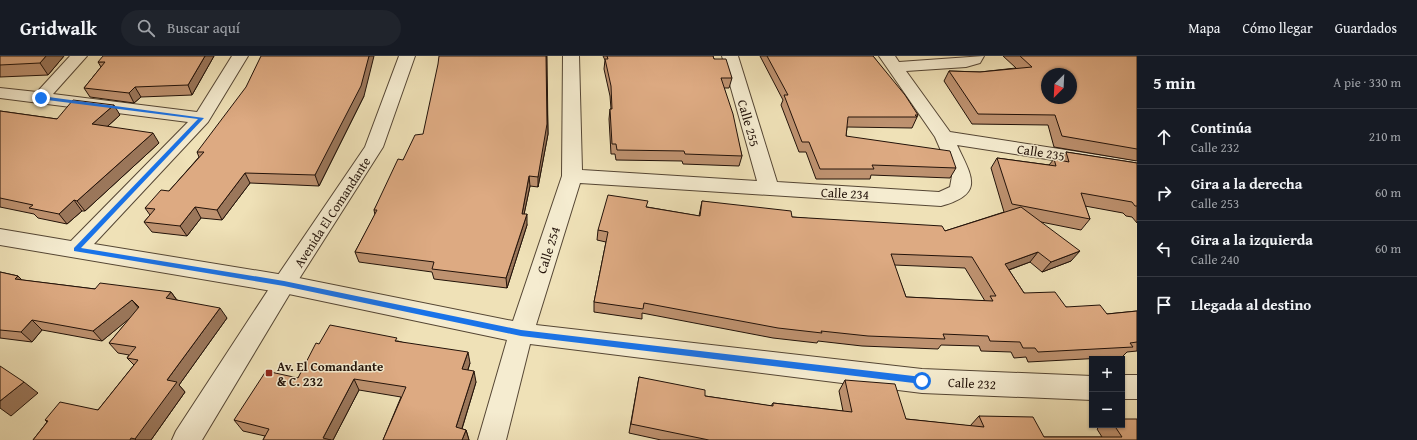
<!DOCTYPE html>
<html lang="es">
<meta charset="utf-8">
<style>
:root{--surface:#171b24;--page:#20242c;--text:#f1f3f6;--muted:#9ea1a6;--line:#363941}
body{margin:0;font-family:"Gentium Book Plus",serif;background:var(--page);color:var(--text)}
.controls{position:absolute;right:12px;bottom:12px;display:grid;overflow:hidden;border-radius:0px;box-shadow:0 1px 3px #0004}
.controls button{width:36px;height:36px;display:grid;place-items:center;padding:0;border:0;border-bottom:1px solid var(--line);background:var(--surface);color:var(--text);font:20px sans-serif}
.compass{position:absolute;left:1041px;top:12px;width:36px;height:36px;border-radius:50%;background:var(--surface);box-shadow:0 1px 3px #0004;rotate:204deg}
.stop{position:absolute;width:12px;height:12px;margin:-9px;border:3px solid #1a73e8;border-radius:50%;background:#fff}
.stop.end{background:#1a73e8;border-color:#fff;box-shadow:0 1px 4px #0008}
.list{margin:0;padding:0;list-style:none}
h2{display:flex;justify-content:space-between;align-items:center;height:52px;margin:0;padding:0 16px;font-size:17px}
h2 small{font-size:13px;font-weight:400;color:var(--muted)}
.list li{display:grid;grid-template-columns:26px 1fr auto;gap:12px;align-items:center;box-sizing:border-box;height:56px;padding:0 16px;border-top:1px solid var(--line)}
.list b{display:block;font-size:15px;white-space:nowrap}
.list p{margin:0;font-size:13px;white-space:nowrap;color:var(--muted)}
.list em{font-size:13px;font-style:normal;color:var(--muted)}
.icon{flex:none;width:22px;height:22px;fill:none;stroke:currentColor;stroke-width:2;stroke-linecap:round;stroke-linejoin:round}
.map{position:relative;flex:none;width:1137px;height:384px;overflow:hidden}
header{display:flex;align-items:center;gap:24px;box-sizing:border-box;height:56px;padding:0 20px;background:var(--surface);border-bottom:1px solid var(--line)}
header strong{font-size:19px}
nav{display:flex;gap:22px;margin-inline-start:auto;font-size:14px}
.search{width:280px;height:36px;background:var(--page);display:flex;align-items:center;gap:10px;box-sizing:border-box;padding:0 14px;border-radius:22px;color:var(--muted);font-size:15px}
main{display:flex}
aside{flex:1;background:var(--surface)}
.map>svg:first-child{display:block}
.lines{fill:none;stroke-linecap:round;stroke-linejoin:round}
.minor-casing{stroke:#554634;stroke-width:2}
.tertiary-casing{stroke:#554634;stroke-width:2}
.minor{fill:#f5ecd0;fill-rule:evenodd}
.tertiary{fill:#f5ecd0;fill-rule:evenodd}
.wall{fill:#be9270;stroke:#221209;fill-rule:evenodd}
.shaded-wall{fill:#9b775b;stroke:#221209}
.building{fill:#ddaa82;stroke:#221209;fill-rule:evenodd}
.route{fill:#1a73e8}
.poi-dot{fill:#8f2418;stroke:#f5ecd0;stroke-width:1.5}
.labels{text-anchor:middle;stroke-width:3;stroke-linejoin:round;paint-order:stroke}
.street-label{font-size:13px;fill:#221209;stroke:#f5ecd0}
.poi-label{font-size:13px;font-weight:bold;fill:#221209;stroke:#f5ecd0;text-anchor:start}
</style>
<header>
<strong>Gridwalk</strong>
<div class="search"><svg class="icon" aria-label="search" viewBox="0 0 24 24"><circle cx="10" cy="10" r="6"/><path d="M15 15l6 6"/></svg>Buscar aquí</div>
<nav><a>Mapa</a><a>Cómo llegar</a><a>Guardados</a></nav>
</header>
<main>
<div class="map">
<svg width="1137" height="384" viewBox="0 0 1137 384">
<rect width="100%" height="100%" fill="#efe1b7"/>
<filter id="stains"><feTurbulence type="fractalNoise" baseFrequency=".005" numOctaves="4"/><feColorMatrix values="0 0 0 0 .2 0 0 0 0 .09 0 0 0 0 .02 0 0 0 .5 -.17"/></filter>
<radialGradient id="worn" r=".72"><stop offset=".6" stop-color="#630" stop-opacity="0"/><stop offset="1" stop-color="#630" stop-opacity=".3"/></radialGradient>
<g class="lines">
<defs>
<g id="minor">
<path d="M 70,0 L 87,0 L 53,38 L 197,56 L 232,0 L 248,0 L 208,66 L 94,188 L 284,219 L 513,265 L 562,120 L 563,0 L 579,0 L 582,114 L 757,125 L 722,0 L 738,0 L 777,126 L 939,136 L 950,131 L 952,120 L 935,81 L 879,0 L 895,0 L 899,6 L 984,0 L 980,7 L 966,11 L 906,15 L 950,76 L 1137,105 L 1137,117 L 957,89 C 972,121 985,138 941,150 L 580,127 L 536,269 L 922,313 L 1092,320 L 1092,344 L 922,337 L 530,288 L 506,384 L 478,384 L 507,284 L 284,237 L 0,189 L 0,173 L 71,185 L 188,66 L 0,42 L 0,32 L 37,36 Z"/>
<rect x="1122" y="319" width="15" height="24"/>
</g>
<polygon id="tertiary" points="399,0 415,0 383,91 292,234 202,384 172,384 176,375 276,222 365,91"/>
</defs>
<use href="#minor" class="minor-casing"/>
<use href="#tertiary" class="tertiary-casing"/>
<use href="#minor" class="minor"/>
<use href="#tertiary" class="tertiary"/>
</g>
<g class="wall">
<polygon points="0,0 64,0 48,19 0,21"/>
<polygon points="214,0 192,39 141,41 134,47 90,41 84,32 101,11 98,6"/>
<polygon points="547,0 548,78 538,131 530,130 524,158 527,169 507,232 434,223 432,216 359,206 355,196 375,159 374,154 403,104 423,78"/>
<polygon points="603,0 713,0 714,3 732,22 729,32 724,32 742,100 739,110 683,108 682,105 616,104 615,98 611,98 609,63 610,53 611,53 610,40 604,13 605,4"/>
<polygon points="760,0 873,0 918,59 912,72 847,71 846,80 956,112 950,122 871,119 870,123 816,123 806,96 799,96 781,49 783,44"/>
<polygon points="1003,0 1137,0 1137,105 1054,91 1048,69 972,68 944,25 949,15 980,16 1016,12"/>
<polygon points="364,40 319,130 250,127 222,164 201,162 187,180 152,176 144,166 150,159 145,152 169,135 199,101 197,96"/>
<polygon points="0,55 57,63 120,59 108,70 159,87 85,155 82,155 67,168 38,162 34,158 0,151"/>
<path d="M 1066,96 L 1137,107 L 1137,167 L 1132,161 L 1126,160 L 1123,157 L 1085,150 L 1090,163 L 1081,174 L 1041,166 L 1071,205 L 1042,216 L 1030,206 L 1009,214 L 1024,237 L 1066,251 L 1107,258 L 1137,255 L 1137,295 L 1127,296 L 1122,301 L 1028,306 L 1026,301 L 1014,302 L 1011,296 L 981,295 L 979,290 L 941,289 L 938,293 L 862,290 L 818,285 L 817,287 L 773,282 L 642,257 L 642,263 L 594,256 L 594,246 L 606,186 L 597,184 L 598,174 L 647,151 L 699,160 L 702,145 L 792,161 L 945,175 L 1004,156 L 991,112 L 997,102 L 1049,109 L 1054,103 L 1060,104 ZM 894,209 L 965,212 L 985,245 L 906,241 Z"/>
<polygon points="0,216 18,220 22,224 95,233 171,236 177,244 227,262 179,329 185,336 151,384 33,384 47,366 45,364 98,354 134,309 127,302 129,299 118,297 109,287 131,261 102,285 42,274 32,286 0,282"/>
<polygon points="398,285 470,307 468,314 476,326 462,373 466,374 469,384 383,384 401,341 359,334 333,384 263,384 265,380 243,375 234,364 298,322 319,288"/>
<polygon points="639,321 705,340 771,350 773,347 843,355 839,335 845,324 906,363 970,370 979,360 1044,381 1102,381 1097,373 1101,369 1122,369 1137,384 661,384 629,377"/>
</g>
<g class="shaded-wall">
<polygon points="46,0 64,0 48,19 40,7"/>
<polygon points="205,0 214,0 192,39 188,29"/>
<polygon points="369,0 374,0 364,40 319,130 315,119"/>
<polygon points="546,0 548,78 538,131 538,121"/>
<polygon points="135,31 141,41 134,47 129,37"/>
<polygon points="114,49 120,59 99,78 92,68"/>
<polygon points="153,77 159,87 85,155 77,145"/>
<polygon points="245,117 250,127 222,164 217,154"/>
<polygon points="529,120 530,130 522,168 522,158"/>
<polygon points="74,144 82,155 67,168 59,158"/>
<polygon points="195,151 201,162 187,180 180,170"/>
<polygon points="527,158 527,169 507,232 506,222"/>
<polygon points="1080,195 1071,205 1042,216 1051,206"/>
<polygon points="1038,196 1030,206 997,218 1005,208"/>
<polygon points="18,220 28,230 15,223"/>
<polygon points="171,236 178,246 166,242"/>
<polygon points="132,244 140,254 102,285 93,275"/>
<polygon points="220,252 227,262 179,329 185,336 151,384 136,384 135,383 167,324"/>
<polygon points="32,264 42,274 32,286 21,276"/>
<polygon points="468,296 470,307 464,325 462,313"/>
<polygon points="474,315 476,326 459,382 456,371"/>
<polygon points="354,323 359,334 333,384 324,384 323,382"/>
<polygon points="24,326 38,337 11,360 0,352 0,345"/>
<polygon points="466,374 469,384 462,384"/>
</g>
<g class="building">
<polygon points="0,0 46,0 40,7 0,9"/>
<polygon points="103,0 205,0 188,29 135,31 129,37 84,32 105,6 98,6"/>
<polygon points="261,0 369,0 361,30 315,119 245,117 217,154 195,151 180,170 144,166 155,153 145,152 161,134 169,135 204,96 197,96 246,31"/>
<polygon points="439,0 546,0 547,68 538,121 529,120 522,158 527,158 506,222 432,213 434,206 355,196 377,154 374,154 398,103 403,104 415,79 423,78 438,8"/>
<polygon points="607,0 713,0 714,3 726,3 732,22 721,22 733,58 742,100 685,98 684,95 617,94 616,88 612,88 610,53 612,53 611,30 605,3 608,3"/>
<polygon points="767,0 873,0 905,39 918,59 915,59 917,61 848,61 846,80 950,95 956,112 872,109 874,113 820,113 809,86 802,86 784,39 788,39"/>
<path d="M 1020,0 L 1137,0 L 1137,93 L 1062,80 L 1055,59 L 978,58 L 949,15 L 980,16 L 1032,11 ZM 1047,18 L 1071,18 L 1071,42 L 1047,42 Z"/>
<polygon points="73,44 114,49 92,68 153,77 77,145 74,144 59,158 29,152 33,149 0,142 0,55 57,63"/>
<polygon points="1066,96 1137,107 1137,150 1135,150 1132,146 1081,137 1090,163 1012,148 997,102 1056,110 1054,103 1069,106"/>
<path d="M 608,139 L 648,145 L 646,151 L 700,160 L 702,145 L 791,155 L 792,161 L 942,170 L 945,175 L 1021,151 L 1080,195 L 1051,206 L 1038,196 L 1005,208 L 1024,237 L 1055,236 L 1066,251 L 1100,249 L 1107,258 L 1137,255 L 1137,286 L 1130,287 L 1133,291 L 1038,296 L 1035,292 L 1023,292 L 1020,286 L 990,285 L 988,280 L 943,278 L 945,283 L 868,280 L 821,275 L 822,277 L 778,272 L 644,247 L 643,253 L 594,246 L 608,176 L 598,174 ZM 891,198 L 972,201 L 996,240 L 990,240 L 993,245 L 906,241 Z"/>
<polygon points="0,216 18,220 15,223 95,233 100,227 171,236 166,242 220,252 167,324 177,326 135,383 131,382 130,384 33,384 48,365 45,364 60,346 98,354 138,304 127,302 136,291 109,287 139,251 132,244 93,275 32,264 21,276 0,274"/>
<polygon points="330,269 397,282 395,285 468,296 462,313 474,315 456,371 466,374 462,384 383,384 406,331 354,323 323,382 331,384 263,384 269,373 234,364 266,315 298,322 316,287 319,288"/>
<polygon points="0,310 24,326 0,345"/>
<polygon points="639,321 705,334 705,340 773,350 773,347 852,356 845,324 895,328 906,363 984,371 979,360 1033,361 1044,381 1122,381 1114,369 1122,369 1122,363 1137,363 1137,384 709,384 631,368"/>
</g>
<polygon class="route" points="41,40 204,62 81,192 284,225 521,274 922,321 925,325 922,328 521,280 284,230 74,195 74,192 198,63 39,43"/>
<rect class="poi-dot" x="265" y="313" width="8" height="8" rx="2"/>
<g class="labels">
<g class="street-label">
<text transform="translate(749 67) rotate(74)" y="5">Calle 255</text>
<text transform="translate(1041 96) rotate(9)" y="5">Calle 235</text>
<text transform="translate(845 137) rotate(3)" y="5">Calle 234</text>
<text transform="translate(332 156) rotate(-57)" y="5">Avenida El Comandante</text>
<text transform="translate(548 194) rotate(-72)" y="5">Calle 254</text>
<text transform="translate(972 327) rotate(3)" y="5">Calle 232</text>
</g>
<g class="poi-label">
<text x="277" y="315">Av. El Comandante<tspan x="277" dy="15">&amp; C. 232</tspan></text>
</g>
</g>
<rect width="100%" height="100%" filter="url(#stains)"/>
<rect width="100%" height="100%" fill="url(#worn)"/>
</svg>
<div class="controls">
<button>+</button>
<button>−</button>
</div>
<svg class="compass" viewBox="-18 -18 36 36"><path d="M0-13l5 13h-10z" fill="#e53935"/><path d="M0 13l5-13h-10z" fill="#9ea1a6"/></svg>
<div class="stop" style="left:922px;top:325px"></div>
<div class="stop end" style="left:41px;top:42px"></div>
</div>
<aside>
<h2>5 min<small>A pie · 330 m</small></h2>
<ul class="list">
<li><svg class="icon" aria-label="ahead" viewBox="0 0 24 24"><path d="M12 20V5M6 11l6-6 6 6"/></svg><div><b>Continúa</b><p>Calle 232</p></div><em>210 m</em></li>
<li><svg class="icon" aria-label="right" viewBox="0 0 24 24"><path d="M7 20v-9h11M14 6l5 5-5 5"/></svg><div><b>Gira a la derecha</b><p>Calle 253</p></div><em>60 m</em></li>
<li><svg class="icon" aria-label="left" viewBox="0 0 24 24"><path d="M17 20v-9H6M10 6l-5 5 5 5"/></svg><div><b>Gira a la izquierda</b><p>Calle 240</p></div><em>60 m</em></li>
<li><svg class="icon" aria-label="arrive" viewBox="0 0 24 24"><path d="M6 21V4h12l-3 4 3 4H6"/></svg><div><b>Llegada al destino</b></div></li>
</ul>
</aside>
</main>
